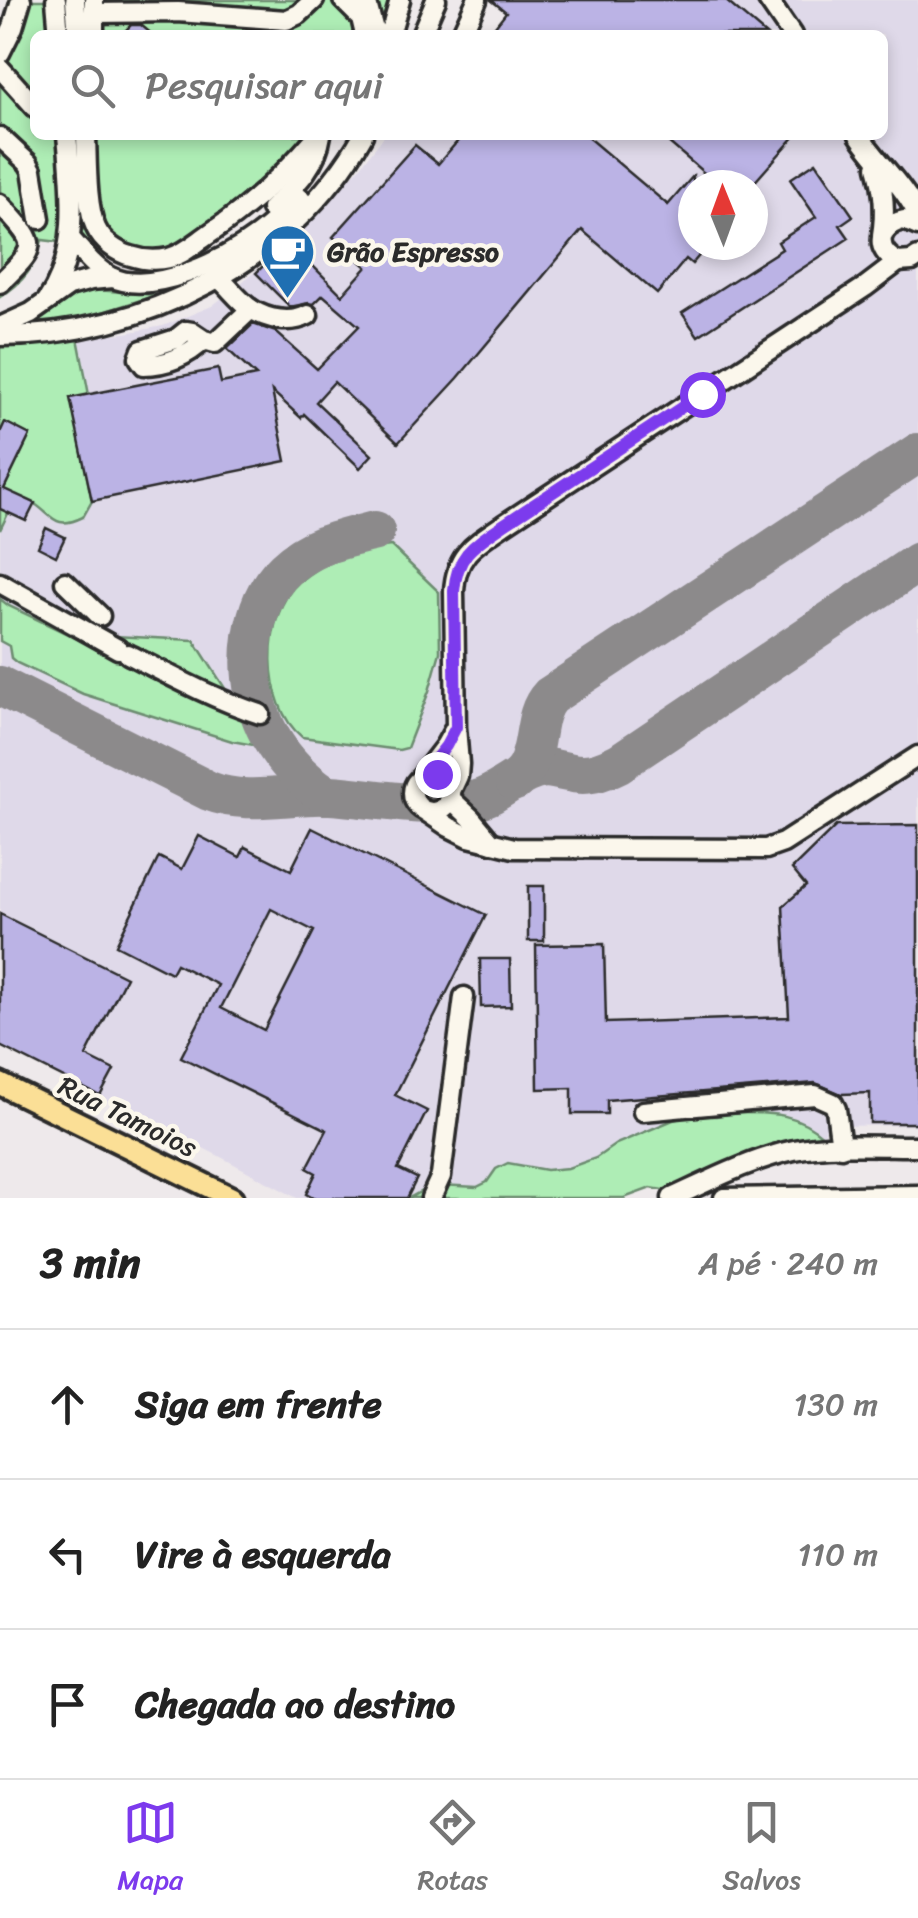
<!DOCTYPE html>
<html lang="pt">
<meta charset="utf-8">
<style>
:root{--surface:#fff;--page:#f2f2f2;--text:#222;--muted:#767676;--line:#e0e0e0;--accent:#7c3aed}
body{margin:0;font-family:Sriracha,sans-serif;background:var(--page);color:var(--text)}
.compass{position:absolute;left:678px;top:170px;width:90px;height:90px;border-radius:50%;background:var(--surface);box-shadow:0 5px 15px #0003;rotate:359deg}
.stop{position:absolute;width:30px;height:30px;margin:-22px;border:8px solid #7c3aed;border-radius:50%;background:#fff}
.stop.end{background:#7c3aed;border-color:#fff;box-shadow:0 2px 10px #0008}
.list{margin:0;padding:0;list-style:none}
h2{display:flex;justify-content:space-between;align-items:center;height:130px;margin:0;padding:0 40px;font-size:42px}
h2 small{font-size:32px;font-weight:400;color:var(--muted)}
.list li{display:grid;grid-template-columns:65px 1fr auto;gap:30px;align-items:center;box-sizing:border-box;height:150px;padding:0 40px;border-top:2px solid var(--line)}
.list b{display:block;font-size:38px;white-space:nowrap}
.list em{font-size:32px;font-style:normal;color:var(--muted)}
.icon{flex:none;width:55px;height:55px;fill:none;stroke:currentColor;stroke-width:2;stroke-linecap:round;stroke-linejoin:round}
.map{position:relative;flex:none;width:918px;height:1198px;overflow:hidden}
.search{position:absolute;background:var(--surface);box-shadow:0 5px 15px #0003;left:30px;right:30px;top:30px;height:110px;display:flex;align-items:center;gap:25px;box-sizing:border-box;padding:0 35px;border-radius:15px;color:var(--muted);font-size:38px}
.sheet{height:580px;background:var(--surface)}
nav{display:flex;justify-content:space-around;align-items:center;box-sizing:border-box;height:140px;border-top:2px solid var(--line);background:var(--surface);font-size:28px;color:var(--muted)}
nav a{display:grid;justify-items:center;gap:5px}
nav .on{color:var(--accent)}
.map>svg:first-child{display:block}
.built{fill:#dfd9e9;fill-rule:evenodd}
.green{fill:#aeedb5;stroke:#6c8c70;stroke-width:2.5}
.lines{fill:none;stroke-linecap:round;stroke-linejoin:round}
.taxiway{stroke:#8c8a8b;stroke-width:40}
.building{fill:#bbb3e5;stroke:#2b2b2b;stroke-width:2.5;fill-rule:evenodd}
.minor-casing{stroke:#2b2b2b;stroke-width:25}
.major-casing{stroke:#2b2b2b;stroke-width:28}
.minor{stroke:#fbf7ec;stroke-width:18}
.major{stroke:#fbdf96;stroke-width:20}
.route{stroke:#7c3aed;stroke-width:12}
.labels{text-anchor:middle;stroke-width:9;stroke-linejoin:round;paint-order:stroke}
.poi-label{font-size:28px;font-weight:bold;fill:#2b2b2b;stroke:#fbf7ec;text-anchor:start}
.street-label{font-size:28px;fill:#2b2b2b;stroke:#fbf7ec}
</style>
<div class="map">
<svg width="918" height="1198" viewBox="0 0 918 1198">
<rect width="100%" height="100%" fill="#eee9eb"/>
<filter id="ink" filterUnits="userSpaceOnUse"><feTurbulence type="fractalNoise" baseFrequency=".01" numOctaves="2"/><feDisplacementMap in="SourceGraphic" scale="20" xChannelSelector="R" yChannelSelector="G"/><feConvolveMatrix kernelMatrix="1 2 1 2 8 2 1 2 1" color-interpolation-filters="sRGB"/></filter>
<g filter="url(#ink)">
<path class="built" d="M 491,0 L 918,0 L 918,1125 L 826,1126 L 824,1137 L 769,1153 L 669,1191 L 651,1188 L 624,1198 L 297,1198 L 219,1156 L 0,1046 L 0,343 L 126,333 L 163,326 L 212,306 L 267,262 L 280,242 L 357,171 L 385,135 L 883,135 L 883,35 L 488,35 L 506,13 ZM 693,185 L 753,185 L 753,245 L 693,245 Z"/>
<g class="green">
<path d="M 16,0 L 408,0 L 393,35 L 35,35 L 35,135 L 326,135 L 182,257 L 42,240 C 36,266 23,283 0,297 L 0,39 Z"/>
<polygon points="85,289 157,295 77,320 35,325 32,318"/>
<path d="M 78,338 L 89,395 L 71,399 L 92,501 L 83,517 C 54,531 53,515 32,502 C 27,499 22,498 17,495 L 0,530 L 0,497 L 30,435 L 6,423 L 0,433 L 0,343 Z"/>
<path d="M 391,546 L 439,592 L 440,652 L 429,691 L 407,748 L 399,750 L 302,737 C 262,705 261,615 299,582 C 324,560 358,549 391,546 Z"/>
<polygon points="0,599 9,606 243,718 259,746 232,741 83,694 17,663 11,658 9,646 0,641"/>
<polygon points="113,636 194,640 228,693 168,668 111,639"/>
<path d="M 733,1113 C 770,1113 795,1111 824,1137 L 769,1153 L 669,1191 L 651,1188 L 624,1198 L 409,1198 L 429,1187 L 440,1185 L 477,1187 L 487,1182 L 496,1169 L 508,1163 L 546,1170 L 568,1168 L 596,1158 L 616,1144 L 673,1120 L 693,1115 L 716,1116 Z"/>
</g>
<g class="lines">
<g class="taxiway">
<path d="M 0,686 L 209,791 C 247,806 290,793 330,795 C 378,798 428,810 476,800 C 501,794 520,770 545,768 C 552,768 561,771 568,772 C 587,777 601,772 619,763 L 918,562"/>
<path d="M 515,781 C 519,777 523,773 526,768 C 539,746 532,715 550,696 L 918,453"/>
<path d="M 326,795 C 271,759 244,703 253,637 C 257,611 265,588 285,569 C 310,545 343,539 375,531"/>
</g>
</g>
<g class="building">
<polygon points="491,0 725,0 766,35 488,35 506,12"/>
<polygon points="131,25 141,25 153,35 121,35"/>
<polygon points="463,135 585,135 668,205 693,176 693,245 708,245 692,264 686,259 657,294 582,230 458,378 398,443 334,382 316,402 372,455 360,468 304,414 301,418 272,391 286,461 92,501 70,398 218,369 221,383 256,376 227,349 253,324 276,332 317,369 359,326 323,295 314,304 309,303 290,307 256,273 267,262 278,273 299,252 342,295 367,267 333,237 415,145 438,164"/>
<polygon points="660,135 796,135 752,185 718,185"/>
<polygon points="816,162 853,216 840,225 849,238 698,336 682,313 782,249 778,242 816,217 790,179"/>
<polygon points="5,422 30,435 4,489 35,503 26,521 0,509 0,433"/>
<polygon points="46,528 65,537 56,556 38,547"/>
<polygon points="918,825 918,1123 870,1123 870,1093 841,1094 815,1083 607,1100 607,1114 572,1114 572,1088 538,1089 536,945 604,944 606,1023 789,1017 783,906 806,886 792,869 836,826"/>
<path d="M 312,828 L 486,915 L 395,1095 L 427,1111 L 398,1169 L 417,1178 L 407,1198 L 313,1198 L 306,1194 L 316,1173 L 307,1168 L 327,1130 L 181,1057 L 218,985 L 176,964 L 171,973 L 116,945 L 159,857 L 182,869 L 199,836 L 240,857 L 245,847 L 291,870 ZM 271,909 L 314,931 L 264,1030 L 221,1008 Z"/>
<rect x="528" y="886" width="16" height="55"/>
<polygon points="0,914 126,977 86,1056 114,1070 100,1096 0,1046"/>
<polygon points="480,959 510,959 511,1006 481,1007"/>
</g>
<g class="lines">
<defs>
<g id="minor">
<polyline points="56,0 59,35"/>
<polyline points="75,0 78,35"/>
<polyline points="94,0 94,35"/>
<polyline points="343,0 361,18 365,35"/>
<polyline points="366,0 374,30"/>
<polyline points="768,0 792,35"/>
<polyline points="94,13 178,12 286,20 299,14 314,0"/>
<polyline points="387,35 393,24 400,0"/>
<polyline points="421,35 436,0"/>
<polyline points="461,35 477,0"/>
<polyline points="0,53 13,27 21,0"/>
<polyline points="0,68 35,107"/>
<path d="M 86,135 C 87,159 86,207 96,228 C 102,241 116,252 131,256 C 143,260 156,261 169,258 C 184,254 196,243 209,234 C 251,206 285,174 318,135"/>
<path d="M 859,135 C 877,162 904,186 918,215"/>
<polyline points="0,137 28,163 32,170 40,219"/>
<path d="M 877,167 C 884,190 886,211 882,235"/>
<path d="M 0,204 C 37,245 41,244 0,283"/>
<path d="M 271,209 C 294,186 316,168 321,135"/>
<path d="M 918,226 L 904,220 C 878,225 873,250 898,262 L 912,261 L 918,257"/>
<path d="M 71,239 C 83,253 95,268 111,277 C 152,297 226,259 258,235 C 273,224 286,210 300,198"/>
<path d="M 220,279 C 230,288 240,302 251,309 C 268,320 291,324 308,315"/>
<path d="M 47,301 C 80,254 72,190 67,135"/>
<polyline points="0,327 31,313 69,286 91,280 113,278"/>
<path d="M 0,336 C 143,336 292,262 363,135"/>
<path d="M 204,340 L 192,332 L 186,331 L 176,339 L 142,350 L 139,358 L 144,365 C 166,365 188,356 204,340 L 215,343 L 251,309"/>
<polyline points="65,582 100,616"/>
<polyline points="0,583 118,649"/>
<path d="M 128,654 C 171,676 214,699 260,714"/>
<circle cx="432" cy="793" r="19"/>
<polyline points="422,776 445,746 455,728"/>
<path d="M 451,791 L 458,776 L 459,764 L 456,727 L 454,591 C 456,554 474,545 503,525 L 865,287 L 898,262"/>
<polyline points="450,798 471,818 492,843"/>
<polyline points="427,812 449,827 469,837 514,848 766,849 783,843 918,756"/>
<polyline points="643,1111 815,1095 833,1103 836,1109 841,1147"/>
<polyline points="431,1198 441,1176 464,997"/>
<path d="M 672,1198 C 711,1180 752,1159 794,1150 C 830,1143 881,1146 918,1146"/>
<polyline points="724,1198 918,1195"/>
</g>
<polyline id="major" points="0,1084 232,1198"/>
</defs>
<use href="#minor" class="minor-casing"/>
<use href="#major" class="major-casing"/>
<use href="#minor" class="minor"/>
<use href="#major" class="major"/>
</g>
</g>
<g class="lines" filter="url(#ink)">
<path class="route" d="M 437,774 L 422,776 L 446,746 L 456,727 L 454,591 C 457,554 474,545 503,525 L 702,394"/>
</g>
<defs>
<symbol id="cafe-pin" viewBox="-11 -11 22 30"><path d="M0 17L-7.5 6A9.5 9.5 0 1 1 7.5 6Z" fill="#1f6fb2" stroke="#fbf7ec"/><path d="M-5.5-4.5H6V0H3Q3 3.5 0 3.5H-2.5Q-5.5 3.5-5.5 0ZM3-3.2v2h1.7v-2ZM-6 4.5H4V6H-6Z" fill="#fff"/></symbol>
</defs>
<g fill-rule="evenodd">
<use href="#cafe-pin" x="256" y="220" width="63" height="86"/>
</g>
<g class="labels">
<g class="poi-label">
<text x="327" y="261">Grão Espresso</text>
</g>
<g class="street-label">
<text transform="translate(128 1116) rotate(26)" y="10">Rua Tamoios</text>
</g>
</g>
</svg>
<svg class="compass" viewBox="-18 -18 36 36"><path d="M0-13l5 13h-10z" fill="#e53935"/><path d="M0 13l5-13h-10z" fill="#767676"/></svg>
<div class="stop" style="left:702px;top:394px"></div>
<div class="stop end" style="left:437px;top:774px"></div>
<div class="search"><svg class="icon" aria-label="search" viewBox="0 0 24 24"><circle cx="10" cy="10" r="6"/><path d="M15 15l6 6"/></svg>Pesquisar aqui</div>
</div>
<section class="sheet">
<h2>3 min<small>A pé · 240 m</small></h2>
<ul class="list">
<li><svg class="icon" aria-label="ahead" viewBox="0 0 24 24"><path d="M12 20V5M6 11l6-6 6 6"/></svg><div><b>Siga em frente</b></div><em>130 m</em></li>
<li><svg class="icon" aria-label="left" viewBox="0 0 24 24"><path d="M17 20v-9H6M10 6l-5 5 5 5"/></svg><div><b>Vire à esquerda</b></div><em>110 m</em></li>
<li><svg class="icon" aria-label="arrive" viewBox="0 0 24 24"><path d="M6 21V4h12l-3 4 3 4H6"/></svg><div><b>Chegada ao destino</b></div></li>
</ul>
</section>
<nav>
<a class="on"><svg class="icon" aria-label="map" viewBox="0 0 24 24"><path d="M3 6l6-2 6 2 6-2v14l-6 2-6-2-6 2zM9 4v14M15 6v14"/></svg>Mapa</a>
<a><svg class="icon" aria-label="directions" viewBox="0 0 24 24"><path d="M12 3l9 9-9 9-9-9zM9 14v-3h6M13 9l2 2-2 2"/></svg>Rotas</a>
<a><svg class="icon" aria-label="saved" viewBox="0 0 24 24"><path d="M7 4h10v16l-5-4-5 4z"/></svg>Salvos</a>
</nav>
